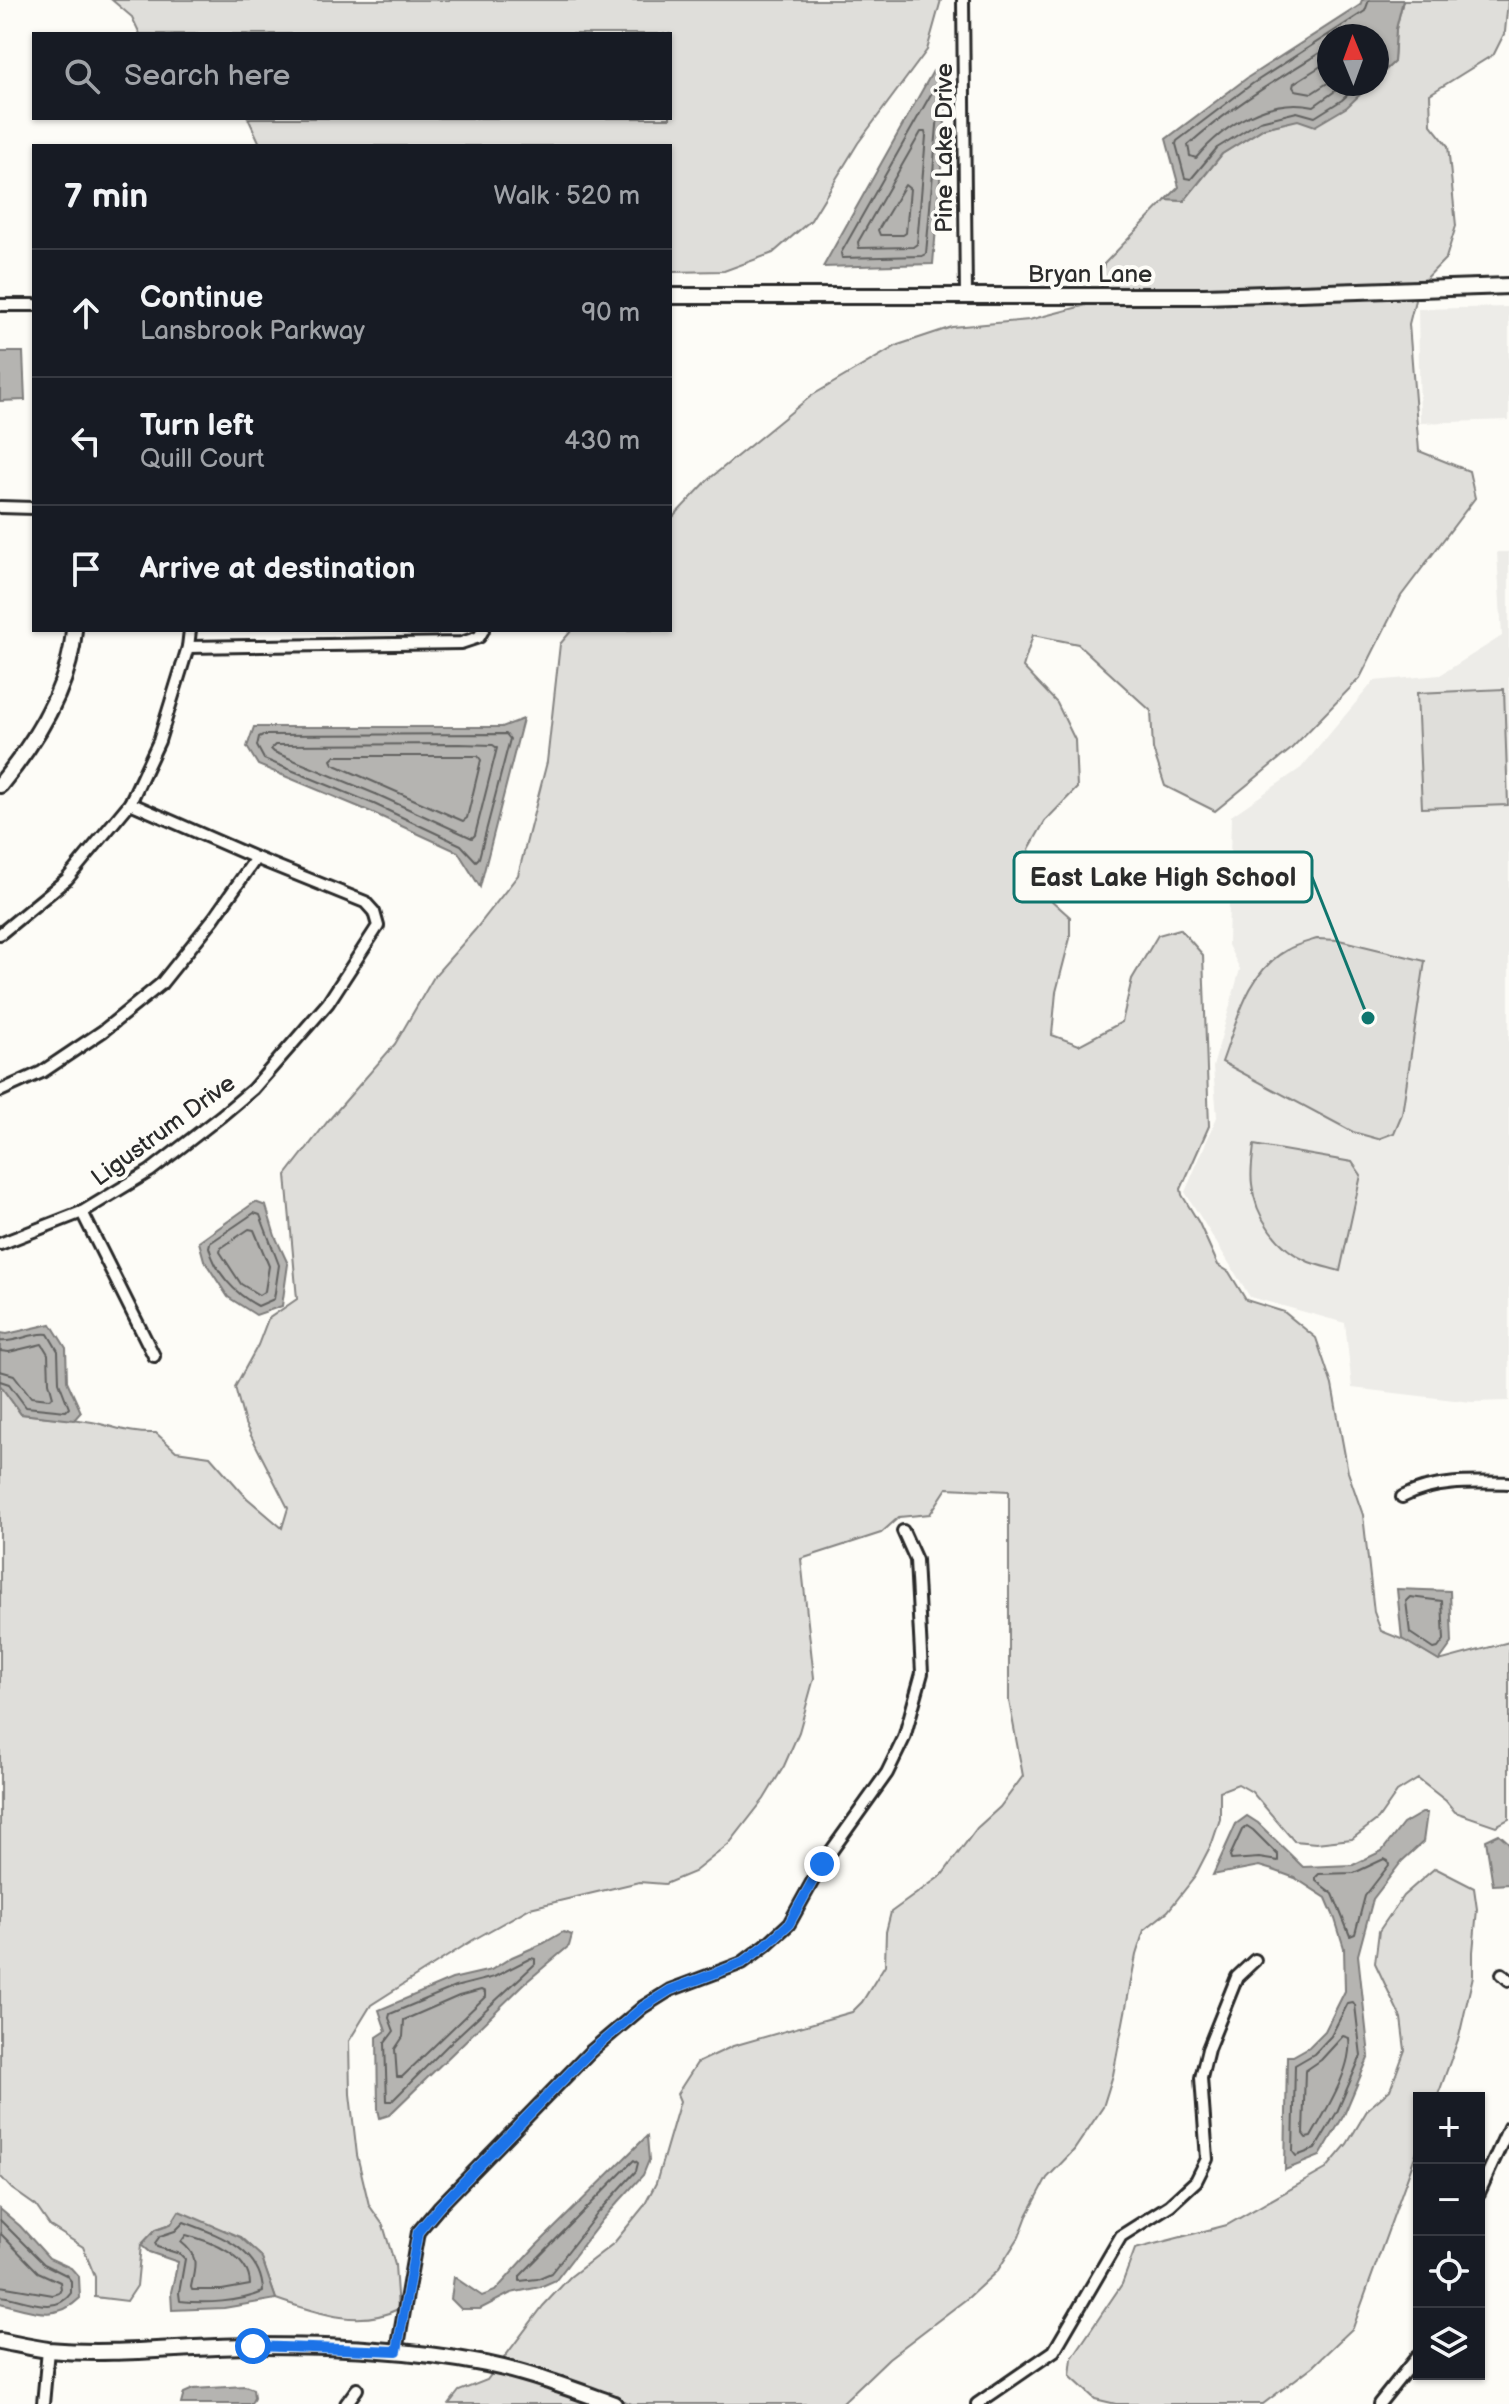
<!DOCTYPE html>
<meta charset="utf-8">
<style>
:root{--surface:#171b24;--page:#242831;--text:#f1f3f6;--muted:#9ea1a6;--line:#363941}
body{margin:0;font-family:"Balsamiq Sans",sans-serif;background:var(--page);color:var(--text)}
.controls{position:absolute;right:24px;bottom:24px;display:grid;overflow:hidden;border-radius:0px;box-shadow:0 2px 6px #0004}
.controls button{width:72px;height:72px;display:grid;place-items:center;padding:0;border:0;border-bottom:2px solid var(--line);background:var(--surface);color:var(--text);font:40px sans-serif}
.compass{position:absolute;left:1317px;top:24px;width:72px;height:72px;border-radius:50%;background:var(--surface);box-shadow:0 2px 6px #0004;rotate:359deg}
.stop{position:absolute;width:24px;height:24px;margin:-18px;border:6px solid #1a73e8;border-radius:50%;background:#fff}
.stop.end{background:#1a73e8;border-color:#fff;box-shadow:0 2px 8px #0008}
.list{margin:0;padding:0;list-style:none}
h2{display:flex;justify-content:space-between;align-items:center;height:104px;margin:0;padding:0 32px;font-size:34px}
h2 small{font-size:26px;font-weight:400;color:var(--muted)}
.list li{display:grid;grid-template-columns:52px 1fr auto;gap:24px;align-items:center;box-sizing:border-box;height:128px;padding:0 32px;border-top:2px solid var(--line)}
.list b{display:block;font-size:30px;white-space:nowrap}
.list p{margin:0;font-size:26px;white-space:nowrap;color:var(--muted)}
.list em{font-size:26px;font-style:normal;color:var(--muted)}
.icon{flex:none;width:44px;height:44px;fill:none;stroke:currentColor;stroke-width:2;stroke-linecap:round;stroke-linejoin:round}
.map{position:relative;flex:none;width:1509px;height:2404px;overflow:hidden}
.search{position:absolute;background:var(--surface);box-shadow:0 2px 6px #0004;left:32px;top:32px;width:640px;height:88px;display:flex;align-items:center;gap:20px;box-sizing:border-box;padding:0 28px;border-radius:0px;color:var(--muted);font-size:30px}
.panel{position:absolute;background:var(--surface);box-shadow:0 2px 6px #0004;left:32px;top:144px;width:640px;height:488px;border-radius:0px}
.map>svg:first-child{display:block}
.built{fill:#edece8}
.green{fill:#dfdeda;stroke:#858482;stroke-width:2}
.water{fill:#b5b4b1;stroke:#7e7d7b;stroke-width:2}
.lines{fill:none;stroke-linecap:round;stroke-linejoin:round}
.shore{stroke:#626261;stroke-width:2}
.street-casing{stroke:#2b2b2b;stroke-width:16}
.secondary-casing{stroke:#2b2b2b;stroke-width:20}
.street{stroke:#fdfcf7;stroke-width:10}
.secondary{stroke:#fdfcf7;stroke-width:14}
.route{stroke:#1a73e8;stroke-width:10}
.labels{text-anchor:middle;stroke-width:8;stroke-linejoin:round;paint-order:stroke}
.street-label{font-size:24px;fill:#2b2b2b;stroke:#fdfcf7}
.leader{fill:none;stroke:#0f766e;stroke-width:3}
.callout-dot{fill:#0f766e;stroke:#fdfcf7;stroke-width:3}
.callout{fill:#fdfcf7;stroke:#0f766e;stroke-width:3}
.callout-label{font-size:26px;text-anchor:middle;font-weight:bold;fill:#2b2b2b}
</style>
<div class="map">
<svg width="1509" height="2404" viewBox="0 0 1509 2404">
<rect width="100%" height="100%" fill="#fdfcf7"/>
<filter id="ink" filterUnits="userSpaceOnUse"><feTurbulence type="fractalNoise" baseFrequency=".0125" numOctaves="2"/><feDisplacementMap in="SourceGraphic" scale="16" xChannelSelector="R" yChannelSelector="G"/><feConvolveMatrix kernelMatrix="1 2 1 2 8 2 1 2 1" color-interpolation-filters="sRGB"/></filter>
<g filter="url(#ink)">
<g class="built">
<polygon points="1509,307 1509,420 1420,423 1418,309"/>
<polygon points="1497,552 1509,552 1509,1401 1471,1402 1352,1388 1345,1323 1250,1297 1185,1192 1217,1117 1213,1067 1240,969 1228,945 1231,816 1301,768 1374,681 1440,675 1502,636"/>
</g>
<g class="green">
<polygon points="112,0 941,0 927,50 858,143 811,220 773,253 724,271 670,272 670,146 261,146 248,118 670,118 670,34 140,34 132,17"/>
<polygon points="1403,0 1508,0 1505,32 1494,54 1430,94 1431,125 1448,146 1456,226 1446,258 1422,283 1204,290 1101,290 1104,264 1166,200 1184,201 1222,154 1264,128 1347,106 1371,84 1377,84 1377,78 1394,62 1396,29"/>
<path d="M 1416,296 L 1409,324 L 1419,451 L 1469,471 L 1475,498 L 1401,596 L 1360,678 L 1290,750 L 1215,811 L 1165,786 L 1153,749 L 1151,711 L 1078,644 L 1033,635 L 1023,667 L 1057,703 L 1075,740 L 1077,788 L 1045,821 L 1029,849 L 1041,891 L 1070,917 L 1070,938 L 1056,992 L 1052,1035 L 1079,1045 L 1122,1022 L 1132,979 L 1158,935 L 1180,929 L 1203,955 L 1209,1126 L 1181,1189 L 1182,1195 L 1199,1223 L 1218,1265 L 1229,1272 L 1246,1300 L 1284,1312 L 1316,1338 L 1332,1385 L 1348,1472 L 1363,1515 L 1374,1612 L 1381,1631 L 1406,1641 L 1439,1661 L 1509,1642 L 1509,1819 L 1496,1826 L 1455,1812 L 1446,1801 L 1418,1779 L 1397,1792 L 1378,1819 L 1352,1839 L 1316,1843 L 1294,1841 L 1252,1792 L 1238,1784 L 1220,1791 L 1220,1819 L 1212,1843 L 1194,1878 L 1168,1911 L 1144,1930 L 1136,1955 L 1113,2075 L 1103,2107 L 1074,2150 L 1047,2178 L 1027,2216 L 1019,2237 L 998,2270 L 969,2297 L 889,2358 L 841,2404 L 632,2404 L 552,2375 L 501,2362 L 543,2306 L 570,2277 L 614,2243 L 644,2206 L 656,2183 L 680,2101 L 677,2094 L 697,2063 L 733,2046 L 852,2012 L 862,2002 L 885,1965 L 886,1932 L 891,1912 L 942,1875 L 977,1828 L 1000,1807 L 1023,1776 L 1009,1701 L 1009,1491 L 947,1488 L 930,1514 L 899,1517 L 881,1533 L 801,1559 L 814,1678 L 799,1732 L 784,1766 L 764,1799 L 729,1844 L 694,1872 L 665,1884 L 639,1882 L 530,1908 L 473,1940 L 371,2005 L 349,2041 L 350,2094 L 357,2155 L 369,2205 L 383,2225 L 395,2265 L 398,2309 C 359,2329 315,2312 276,2299 L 261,2256 L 240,2237 L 171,2224 L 156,2229 L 141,2245 L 137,2286 L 127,2301 L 95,2297 L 95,2277 L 83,2247 L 50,2226 L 36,2206 L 12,2189 L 0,2176 L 0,1385 L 21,1414 C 45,1417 69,1418 92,1422 C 116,1427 130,1434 156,1433 L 176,1451 L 210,1456 L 247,1498 L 282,1528 L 288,1508 L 245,1424 L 235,1387 L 258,1345 L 268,1319 L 297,1299 L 286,1175 L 328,1121 L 395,1044 L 435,975 L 475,930 L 518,875 L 547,762 L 560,644 L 572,630 L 670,630 L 670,520 L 709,479 L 811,396 L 898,345 L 952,327 L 1029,320 L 1098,302 L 1204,303 Z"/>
<polygon points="1504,689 1508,805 1422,808 1417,693"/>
<path d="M 1317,939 L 1339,940 L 1425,961 L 1402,1114 L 1394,1133 L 1378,1139 L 1353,1132 L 1222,1062 C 1237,1022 1247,972 1287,950 C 1295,945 1307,942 1317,939 Z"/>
<path d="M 1254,1145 L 1352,1162 L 1361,1175 L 1340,1271 C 1330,1268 1319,1266 1309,1262 C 1278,1249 1255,1217 1252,1184 C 1250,1171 1253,1158 1254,1145 Z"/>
<polygon points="1435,1868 1474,1888 1477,1909 1473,1952 1473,1976 1459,2037 1437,2098 1419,2098 1419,2145 1353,2328 1313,2366 1263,2404 1116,2404 1095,2399 1070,2376 1072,2358 1122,2284 1135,2249 1227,2225 1326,2169 1347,2144 1368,2109 1390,2090 1405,2050 1401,2018 1375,1963 1379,1931 1403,1896"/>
<polygon points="493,2372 549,2387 596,2404 449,2404 459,2391 487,2380"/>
</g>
<g class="water">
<polygon points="1362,0 1403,0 1396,29 1394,62 1377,78 1377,36 1329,36 1329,84 1371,84 1347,107 1315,126 1298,120 1264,128 1222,154 1184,201 1166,200 1179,187 1166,139 1247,78 1360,5"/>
<polygon points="933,71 949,71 933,264 823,267"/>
<polygon points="0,352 23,352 25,400 0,401"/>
<polygon points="523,719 480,887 458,852 371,812 258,765 247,747 254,727 502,727"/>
<polygon points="255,1202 266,1206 275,1236 288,1264 282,1306 256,1315 228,1297 204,1260 199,1242"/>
<polygon points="51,1324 66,1348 67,1381 81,1412 74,1420 21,1414 0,1385 0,1333 7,1334"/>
<polygon points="1397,1589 1450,1591 1452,1643 1439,1661 1402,1639"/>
<polygon points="1422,1813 1427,1813 1423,1842 1402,1861 1373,1899 1358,1955 1369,2056 1344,2115 1320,2156 1285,2170 1287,2056 1293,2056 1309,2047 1325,2031 1345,1991 1344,1948 1335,1919 1326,1898 1295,1878 1276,1871 1259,1866 1213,1875 1236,1824 1247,1816 1258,1823 1303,1867 1353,1865 1382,1851 1403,1824"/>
<polygon points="1499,1834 1509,1843 1509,1884 1493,1885 1486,1840"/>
<polygon points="563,1932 572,1935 569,1946 525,1983 389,2115 380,2118 378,2109 377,2037 386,2031 379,2010 452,1979 491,1970 512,1957 544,1943"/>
<polygon points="647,2136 649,2160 643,2175 603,2219 556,2280 540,2287 511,2293 480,2309 461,2309 451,2299 454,2277 482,2296 495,2291 535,2247"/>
<path d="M 0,2209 L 20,2226 L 49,2258 L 71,2268 L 79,2277 L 80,2298 C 55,2323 30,2310 0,2303 Z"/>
<polygon points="179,2211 240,2237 261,2256 276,2299 224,2308 172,2310 171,2292 178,2262 149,2252 141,2245 156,2229 171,2224"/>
<polygon points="245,2386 253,2389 254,2398 251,2404 181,2404 184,2393 193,2389"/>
</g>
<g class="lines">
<g class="shore">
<path d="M 1329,47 C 1281,77 1230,107 1188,145 L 1190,156 L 1196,158 C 1224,125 1269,96 1314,106 L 1345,84"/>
<polyline points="1329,61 1294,83 1293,87 1295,90 1312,93 1329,82"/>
<polyline points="1359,84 1342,100 1315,117 1297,112 1260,121 1217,148 1191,179 1185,178 1176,144 1177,141 1252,84 1365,11 1369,0"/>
<polygon points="935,87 940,91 926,254 922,256 842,258 841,253"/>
<polygon points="921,132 925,132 926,136 917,244 913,247 859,248 858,242"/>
<polygon points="905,185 910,189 906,233 903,235 880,235 878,230"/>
<polygon points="506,734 510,739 479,858 476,861 461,845 374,804 264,759 257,746 259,737 263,735"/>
<polygon points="459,744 493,745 497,748 475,835 472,838 378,795 274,752 271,749 275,745"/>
<polygon points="335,756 478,756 481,760 467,818 463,821 333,764 331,760"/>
<path d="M 254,1213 L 260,1215 L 279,1265 L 274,1299 L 258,1306 C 235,1294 215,1272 209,1247 L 210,1243 Z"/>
<polygon points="249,1229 254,1230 269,1266 265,1291 259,1295 241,1284 220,1252 221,1248"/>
<path d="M 0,1341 C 16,1343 32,1332 48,1334 L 58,1351 L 59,1382 L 69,1408 L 66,1411 L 26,1407 L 9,1384 L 0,1381"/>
<polyline points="0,1351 9,1352 42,1344 48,1354 49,1382 53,1397 49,1399 31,1397 14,1375 0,1371"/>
<polygon points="1410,1597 1442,1601 1444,1640 1438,1648 1434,1649 1410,1633 1406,1601"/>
<polygon points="1247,1826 1253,1830 1278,1855 1278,1861 1259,1858 1231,1860 1230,1856 1242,1830"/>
<polygon points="1384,1859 1388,1861 1389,1865 1365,1896 1355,1934 1350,1936 1333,1894 1316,1881 1316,1877 1319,1874 1354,1873"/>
<polygon points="531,1958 535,1959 535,1964 451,2042 392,2101 387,2101 385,2043 394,2031 389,2018 390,2014 455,1987 494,1977"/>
<polygon points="481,1990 485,1992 485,1997 402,2077 397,2077 395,2049 403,2037 404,2020 459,1996"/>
<polygon points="1353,2002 1355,2005 1361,2056 1337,2112 1315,2149 1296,2156 1293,2152 1295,2065 1314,2054 1331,2036 1348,2003"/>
<path d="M 1343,2036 L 1349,2038 C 1353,2068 1326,2110 1311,2137 L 1306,2138 L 1303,2134 L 1305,2071 L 1321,2060 Z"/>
<polygon points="634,2160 638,2163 636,2171 597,2214 551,2273 537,2279 520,2281 520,2276"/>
<path d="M 0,2220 L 44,2264 L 66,2275 L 71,2281 L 71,2293 C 55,2317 23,2298 0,2296"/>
<path d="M 184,2222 C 218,2235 262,2249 263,2292 C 240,2302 205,2304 180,2301 L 179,2293 L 185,2259 L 180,2254 L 157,2247 L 155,2243 L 160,2236 L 175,2231 Z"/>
<polyline points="0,2233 38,2272 60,2282 61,2289 59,2293 53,2295 0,2286"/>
<path d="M 186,2235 C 211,2241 250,2256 250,2285 L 222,2290 L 192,2290 L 191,2287 C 195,2266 200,2257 181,2242 Z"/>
</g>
<defs>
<g id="street">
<polyline points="963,0 966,295"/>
<polyline points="0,305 34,305"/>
<polyline points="0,507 34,508"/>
<polyline points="188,647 461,643 479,637 483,630"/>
<polyline points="0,934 67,879 130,803 159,741 188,647 190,630"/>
<polyline points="0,1091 42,1072 103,1031 161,984 214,918 256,858"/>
<polyline points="82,1212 154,1356"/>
<polyline points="0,1244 82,1212 150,1171 221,1116 253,1089 328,1003 378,926 374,912 365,902 256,858 130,803"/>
<path d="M 1402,1497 C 1435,1480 1473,1482 1509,1483"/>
<polyline points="1502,1974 1509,1980"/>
<polyline points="1479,2193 1509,2127"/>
<polyline points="397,2351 418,2232 440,2206 590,2052 643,2007 670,1990 742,1963 766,1945 789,1924 822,1864 887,1773 904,1738 922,1673 916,1560 903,1531"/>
<polyline points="43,2404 48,2350"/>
<polyline points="346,2404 357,2389"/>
<polyline points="977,2404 1054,2351 1121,2236 1170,2205 1196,2181 1207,2159 1201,2078 1208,2049 1237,1977 1255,1960"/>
<polyline points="1379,2404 1419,2354"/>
</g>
<g id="secondary">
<polyline points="670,296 1204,296 1509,286"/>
<path d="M 0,785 C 36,741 70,687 74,630"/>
<path d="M 0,2341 C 16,2344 32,2348 48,2350 C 117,2356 187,2346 255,2346 C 333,2346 410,2349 486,2364 C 530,2373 572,2389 614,2404"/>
</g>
</defs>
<use href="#street" class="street-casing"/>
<use href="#secondary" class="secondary-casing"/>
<use href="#street" class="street"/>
<use href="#secondary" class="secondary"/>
</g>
</g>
<g class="lines" filter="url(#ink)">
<polyline class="route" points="253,2346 397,2351 418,2232 440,2206 590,2052 643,2007 670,1990 742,1963 766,1945 789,1924 822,1864"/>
</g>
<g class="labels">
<g class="street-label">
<text transform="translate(944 148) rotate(-90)" y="8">Pine Lake Drive</text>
<text x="1090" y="282">Bryan Lane</text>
<text transform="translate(163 1130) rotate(-36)" y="8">Ligustrum Drive</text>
</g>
</g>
<path class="leader" d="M1368 1018L1312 877"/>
<circle class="callout-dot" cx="1368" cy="1018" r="8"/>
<rect class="callout" x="1014" y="852" width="298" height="50" rx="8"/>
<g class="callout-label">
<text x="1163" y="886">East Lake High School</text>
</g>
</svg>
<div class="controls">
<button>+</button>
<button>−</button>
<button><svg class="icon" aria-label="locate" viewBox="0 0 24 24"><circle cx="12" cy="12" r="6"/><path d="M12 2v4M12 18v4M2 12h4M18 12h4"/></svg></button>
<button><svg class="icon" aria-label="layers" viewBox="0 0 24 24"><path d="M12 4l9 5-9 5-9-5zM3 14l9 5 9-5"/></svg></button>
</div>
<svg class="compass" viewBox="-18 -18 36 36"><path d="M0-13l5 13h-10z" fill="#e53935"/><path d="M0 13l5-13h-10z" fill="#9ea1a6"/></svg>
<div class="stop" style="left:253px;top:2346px"></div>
<div class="stop end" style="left:822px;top:1864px"></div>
<div class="search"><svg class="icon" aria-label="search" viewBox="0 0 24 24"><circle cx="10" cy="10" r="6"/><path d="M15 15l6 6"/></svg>Search here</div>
<section class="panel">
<h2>7 min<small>Walk · 520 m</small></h2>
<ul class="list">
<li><svg class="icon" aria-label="ahead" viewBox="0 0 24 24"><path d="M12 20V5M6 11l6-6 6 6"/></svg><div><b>Continue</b><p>Lansbrook Parkway</p></div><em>90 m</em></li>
<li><svg class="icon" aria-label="left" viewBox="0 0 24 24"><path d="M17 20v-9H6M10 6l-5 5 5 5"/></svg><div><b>Turn left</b><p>Quill Court</p></div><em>430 m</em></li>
<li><svg class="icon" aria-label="arrive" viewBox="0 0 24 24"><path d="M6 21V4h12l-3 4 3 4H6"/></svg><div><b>Arrive at destination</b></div></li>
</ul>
</section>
</div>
